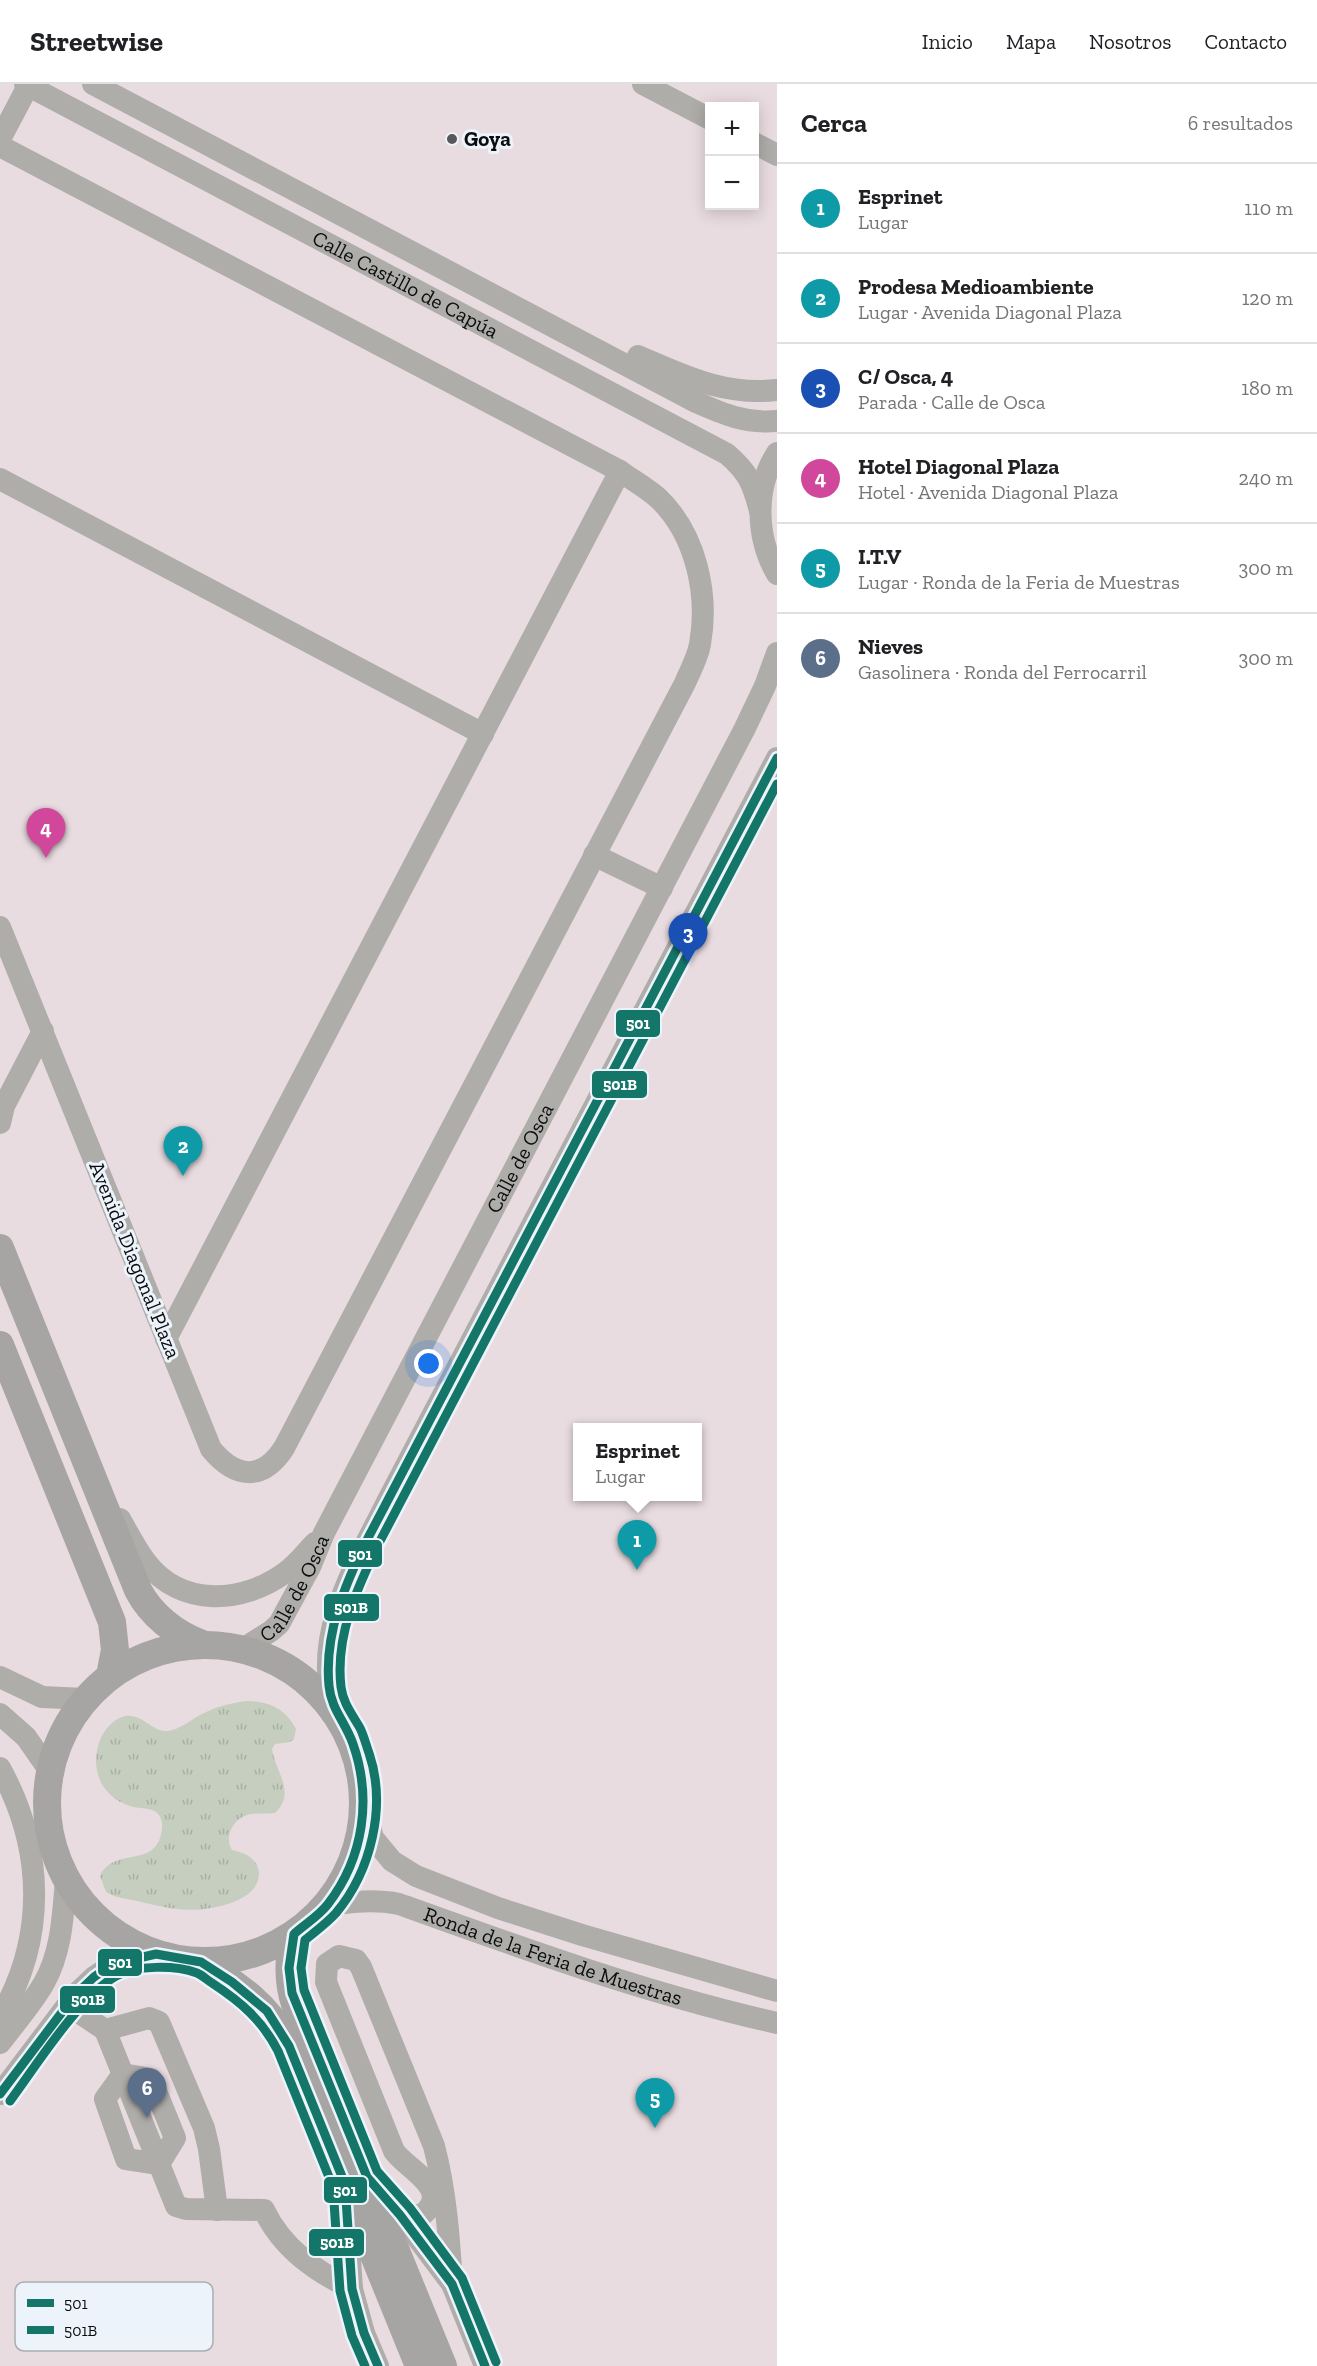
<!DOCTYPE html>
<html lang="es">
<meta charset="utf-8">
<style>
:root{--surface:#fff;--page:#f6f6f6;--text:#202124;--muted:#757577;--line:#e0e0e0;--accent:#111827}
body{margin:0;font-family:"Zilla Slab",serif;background:var(--page);color:var(--text)}
.controls{position:absolute;right:18px;top:18px;display:grid;overflow:hidden;border-radius:0px;box-shadow:0 3px 15px #0003}
.controls button{width:54px;height:54px;display:grid;place-items:center;padding:0;border:0;border-bottom:2px solid var(--line);background:var(--surface);color:var(--text);font:30px sans-serif}
.you{position:absolute;left:429px;top:1280px;width:21px;height:21px;margin:-15px;border:4px solid #fff;border-radius:50%;background:#1a73e8;box-shadow:0 0 0 9px #1a73e833}
.badge{display:grid;place-items:center;width:39px;height:39px;border-radius:50%;background:var(--accent);color:#fff;font-size:20px;font-weight:700}
.pin{position:absolute;translate:-50% -50px;filter:drop-shadow(0 2px 3px #0008)}
.pin::after{content:'';position:absolute;top:32px;width:21px;height:18px;background:inherit;clip-path:polygon(0 0,100% 0,50% 100%)}
.popup{position:absolute;left:573px;top:1339px;width:129px;height:78px;box-sizing:border-box;display:grid;place-content:center;border-radius:0px;background:var(--surface);filter:drop-shadow(0 2px 4px #0005);font-size:20px;white-space:nowrap;color:var(--muted)}
.popup b{font-size:22px;color:var(--text)}
.popup::after{content:'';position:absolute;left:50%;top:100%;margin-left:-12px;border:12px solid transparent;border-top-color:var(--surface)}
.list{margin:0;padding:0;list-style:none}
h2{display:flex;justify-content:space-between;align-items:center;height:78px;margin:0;padding:0 24px;font-size:26px}
h2 small{font-size:20px;font-weight:400;color:var(--muted)}
.list li{display:grid;grid-template-columns:39px 1fr auto;gap:18px;align-items:center;box-sizing:border-box;height:90px;padding:0 24px;border-top:2px solid var(--line)}
.list b{display:block;font-size:22px;white-space:nowrap}
.list p{margin:0;font-size:20px;white-space:nowrap;color:var(--muted)}
.list em{font-size:20px;font-style:normal;color:var(--muted)}
.map{position:relative;flex:none;width:777px;height:2282px;overflow:hidden}
header{display:flex;align-items:center;gap:36px;box-sizing:border-box;height:84px;padding:0 30px;background:var(--surface);border-bottom:2px solid var(--line)}
header strong{font-size:28px}
nav{display:flex;gap:33px;margin-inline-start:auto;font-size:21px}
main{display:flex}
aside{flex:1;background:var(--surface)}
.map>svg:first-child{display:block}
.industrial{fill:#e9dce0;fill-rule:evenodd}
.grass{fill:url(#grass-tufts)}
.lines{fill:none;stroke-linecap:round;stroke-linejoin:round}
.minor{stroke:#aeadaa;stroke-width:22}
.major{stroke:#a7a5a3;stroke-width:28}
.bus-1-casing{stroke:#edf3fa;stroke-width:14}
.bus-2-casing{stroke:#edf3fa;stroke-width:14}
.bus-1{stroke:#147668;stroke-width:9}
.bus-2{stroke:#147668;stroke-width:9}
.poi-dot{fill:#56585b;stroke:#edf3fa;stroke-width:2}
.labels{text-anchor:middle;stroke-width:6;stroke-linejoin:round;paint-order:stroke}
.poi-label{font-size:21px;font-weight:bold;fill:#0a0c0e;stroke:#edf3fa;text-anchor:start}
.street-label{font-size:21px;fill:#0a0c0e;stroke:#edf3fa}
.key{fill:#edf3fa;stroke:#a9aeb3;stroke-width:1.5}
.key-label{font-size:16px;fill:#0a0c0e}
.line-badge{stroke:#edf3fa;stroke-width:2}
.badge-label{font-size:16px;text-anchor:middle;font-weight:bold;fill:#fff}
</style>
<header>
<strong>Streetwise</strong>
<nav><a>Inicio</a><a>Mapa</a><a>Nosotros</a><a>Contacto</a></nav>
</header>
<main>
<div class="map">
<svg width="777" height="2282" viewBox="0 0 777 2282">
<defs>
<pattern id="grass-tufts" width="24" height="20" patternUnits="userSpaceOnUse" patternTransform="scale(1.5)"><rect width="24" height="20" fill="#c6cebf"/><path d="M3 7l-1-3M5 7V3M7 7l1-3M15 17l-1-3M17 17v-4M19 17l1-3" fill="none" stroke="#a9b0a3"/></pattern>
</defs>
<rect width="100%" height="100%" fill="#e3e6ea"/>
<path class="industrial" d="M 0,0 L 777,0 L 777,2282 L 0,2282 ZM 710,22 L 754,22 L 754,122 L 710,122 ZM 577,1344 L 697,1344 L 697,1412 L 577,1412 Z"/>
<path class="grass" d="M 247,1617 C 268,1617 286,1625 296,1645 L 294,1655 L 290,1658 L 275,1660 L 272,1665 C 275,1687 297,1709 275,1729 C 267,1730 259,1729 251,1730 C 235,1732 223,1752 232,1766 C 236,1767 241,1768 245,1770 C 252,1773 258,1780 259,1788 C 260,1812 229,1821 211,1824 C 185,1829 162,1823 137,1817 C 126,1815 116,1814 106,1808 L 100,1792 C 114,1761 158,1787 162,1744 C 163,1739 161,1732 156,1728 C 149,1723 138,1725 130,1722 C 101,1713 89,1684 100,1656 C 104,1646 113,1635 125,1632 C 142,1629 151,1647 167,1647 C 179,1646 189,1637 200,1631 C 215,1623 230,1619 247,1617 Z"/>
<g class="lines">
<g class="minor">
<path id="s1" d="M 25,0 L 727,370 C 749,389 753,400 760,427"/>
<path d="M 93,0 L 696,318 C 723,330 746,340 777,337"/>
<polyline points="643,0 710,35"/>
<polyline points="0,55 28,2"/>
<polyline points="754,59 777,71"/>
<path d="M 0,62 L 620,387 C 632,396 647,404 658,414 C 696,450 709,510 700,560 C 698,573 690,587 685,599 L 284,1364 C 262,1398 235,1394 211,1365 L 0,843"/>
<path d="M 638,272 C 685,292 724,312 777,306"/>
<path d="M 777,369 C 754,404 756,454 777,490"/>
<polyline points="0,395 483,650"/>
<polyline points="594,771 662,804"/>
<polyline points="0,1039 4,1022 43,947"/>
<polyline points="166,1255 620,387"/>
<path d="M 120,1435 C 128,1449 136,1465 146,1478 C 181,1524 243,1520 286,1488 C 297,1480 306,1468 315,1459"/>
<path id="s2" d="M 244,1564 L 271,1547 L 279,1540 L 310,1483 L 324,1449 L 744,646 L 765,602 L 777,569"/>
<polyline points="0,1593 42,1613 85,1615"/>
<path d="M 334,1624 C 311,1549 357,1479 389,1414 L 777,674"/>
<polyline points="0,1630 26,1653 49,1686"/>
<path d="M 0,1684 C 44,1764 47,1853 0,1933"/>
<polyline points="365,1724 373,1754 392,1777 416,1792 498,1824 582,1851 777,1907"/>
<path id="s3" d="M 326,1821 C 351,1818 374,1815 399,1820 C 524,1865 648,1910 777,1939"/>
<path d="M 68,1921 L 105,1946 L 176,2122 L 186,2125 L 264,2126 C 282,2164 315,2187 352,2205"/>
<polyline points="105,1946 149,1934 159,1938 204,2044 209,2065 217,2126"/>
<path d="M 0,1959 C 15,1939 32,1920 44,1899 C 62,1867 63,1830 66,1795"/>
<polyline points="123,1990 105,2015 126,2075 159,2080"/>
<polyline points="123,1990 151,1995 175,2054 159,2080"/>
<polyline points="0,2010 75,1911 94,1893 113,1880 156,1870"/>
<polyline points="346,2113 352,2205 364,2249 378,2282"/>
<polyline points="394,2123 452,2200 485,2282"/>
<path d="M 400,2131 L 422,2131 C 454,2105 406,2085 394,2067 L 326,1898 L 327,1880 L 339,1872 L 356,1876 L 361,1883 L 434,2062 C 446,2108 449,2153 452,2200"/>
</g>
<g class="major">
<path d="M 0,1164 L 138,1506 C 151,1531 175,1550 202,1560"/>
<polyline points="0,1261 112,1538 115,1566 110,1592"/>
<circle cx="205" cy="1719" r="158"/>
<path d="M 294,1850 C 288,1874 287,1896 295,1920 L 443,2282"/>
<path d="M 201,1878 C 239,1902 268,1921 289,1962 L 419,2282"/>
</g>
<defs>
<g id="bus-1">
<polyline points="0,2010 75,1911 94,1893 113,1880 156,1870 201,1878 232,1898 267,1927 289,1962 345,2100 352,2205 364,2249 378,2282"/>
<path d="M 485,2282 L 452,2200 L 400,2131 L 367,2093 L 292,1909 L 289,1884 L 294,1850 C 305,1840 319,1832 328,1820 C 364,1773 372,1714 353,1660 C 346,1639 331,1625 329,1602 C 324,1549 345,1500 368,1454 L 777,674"/>
</g>
<g id="bus-2">
<path d="M 10,2017 C 36,1982 79,1913 116,1892 C 136,1881 175,1881 197,1889 C 202,1891 207,1896 212,1899 C 241,1918 262,1936 278,1967 L 333,2103 L 340,2207 L 352,2252 L 365,2282"/>
<path d="M 496,2278 L 462,2194 L 410,2124 L 377,2087 L 304,1906 L 301,1884 L 305,1856 C 316,1847 327,1839 336,1829 C 371,1787 387,1722 369,1669 C 366,1661 364,1652 360,1644 C 352,1630 343,1619 341,1603 C 335,1552 357,1504 379,1459 L 777,700"/>
</g>
</defs>
<use href="#bus-1" class="bus-1-casing"/>
<use href="#bus-2" class="bus-2-casing"/>
<use href="#bus-1" class="bus-1"/>
<use href="#bus-2" class="bus-2"/>
</g>
<circle class="poi-dot" cx="452" cy="55" r="6"/>
<g class="labels">
<g class="poi-label">
<text x="464" y="62">Goya</text>
</g>
<g class="street-label">
<text dy="7" stroke="none"><textPath href="#s1" startOffset="430">Calle Castillo de Capúa</textPath></text>
<text dy="7" stroke="none"><textPath href="#s2" startOffset="567">Calle de Osca</textPath></text>
<text transform="translate(135 1176) rotate(68)" y="7">Avenida Diagonal Plaza</text>
<text dy="7" stroke="none"><textPath href="#s2" startOffset="81">Calle de Osca</textPath></text>
<text dy="7" stroke="none"><textPath href="#s3" startOffset="236">Ronda de la Feria de Muestras</textPath></text>
</g>
</g>
<rect x="15" y="2198" width="198" height="69" rx="9" class="key"/>
<rect x="27" y="2215" width="27" height="8" fill="#147668"/>
<rect x="27" y="2242" width="27" height="8" fill="#147668"/>
<g class="key-label">
<text x="64" y="2225">501</text>
<text x="64" y="2252">501B</text>
</g>
<g class="line-badge">
<rect x="615" y="925" width="46" height="29" rx="6" fill="#147668"/>
<rect x="591" y="986" width="57" height="29" rx="6" fill="#147668"/>
<rect x="337" y="1455" width="46" height="29" rx="6" fill="#147668"/>
<rect x="323" y="1509" width="57" height="29" rx="6" fill="#147668"/>
<rect x="97" y="1864" width="46" height="29" rx="6" fill="#147668"/>
<rect x="59" y="1901" width="57" height="29" rx="6" fill="#147668"/>
<rect x="323" y="2092" width="45" height="28" rx="6" fill="#147668"/>
<rect x="308" y="2144" width="57" height="29" rx="6" fill="#147668"/>
</g>
<g class="badge-label">
<text x="638" y="945">501</text>
<text x="620" y="1006">501B</text>
<text x="360" y="1476">501</text>
<text x="351" y="1529">501B</text>
<text x="120" y="1884">501</text>
<text x="88" y="1921">501B</text>
<text x="345" y="2112">501</text>
<text x="337" y="2164">501B</text>
</g>
</svg>
<div class="controls">
<button>+</button>
<button>−</button>
</div>
<div class="you"></div>
<div class="pin badge" style="left:637px;top:1486px;background:#0f9aa8">1</div>
<div class="popup"><b>Esprinet</b>Lugar</div>
<div class="pin badge" style="left:183px;top:1092px;background:#0f9aa8">2</div>
<div class="pin badge" style="left:688px;top:879px;background:#1a4fb4">3</div>
<div class="pin badge" style="left:46px;top:774px;background:#d1479c">4</div>
<div class="pin badge" style="left:655px;top:2044px;background:#0f9aa8">5</div>
<div class="pin badge" style="left:147px;top:2034px;background:#5c6f8a">6</div>
</div>
<aside>
<h2>Cerca<small>6 resultados</small></h2>
<ul class="list">
<li><span class="badge" style="background:#0f9aa8">1</span><div><b>Esprinet</b><p>Lugar</p></div><em>110 m</em></li>
<li><span class="badge" style="background:#0f9aa8">2</span><div><b>Prodesa Medioambiente</b><p>Lugar · Avenida Diagonal Plaza</p></div><em>120 m</em></li>
<li><span class="badge" style="background:#1a4fb4">3</span><div><b>C/ Osca, 4</b><p>Parada · Calle de Osca</p></div><em>180 m</em></li>
<li><span class="badge" style="background:#d1479c">4</span><div><b>Hotel Diagonal Plaza</b><p>Hotel · Avenida Diagonal Plaza</p></div><em>240 m</em></li>
<li><span class="badge" style="background:#0f9aa8">5</span><div><b>I.T.V</b><p>Lugar · Ronda de la Feria de Muestras</p></div><em>300 m</em></li>
<li><span class="badge" style="background:#5c6f8a">6</span><div><b>Nieves</b><p>Gasolinera · Ronda del Ferrocarril</p></div><em>300 m</em></li>
</ul>
</aside>
</main>
